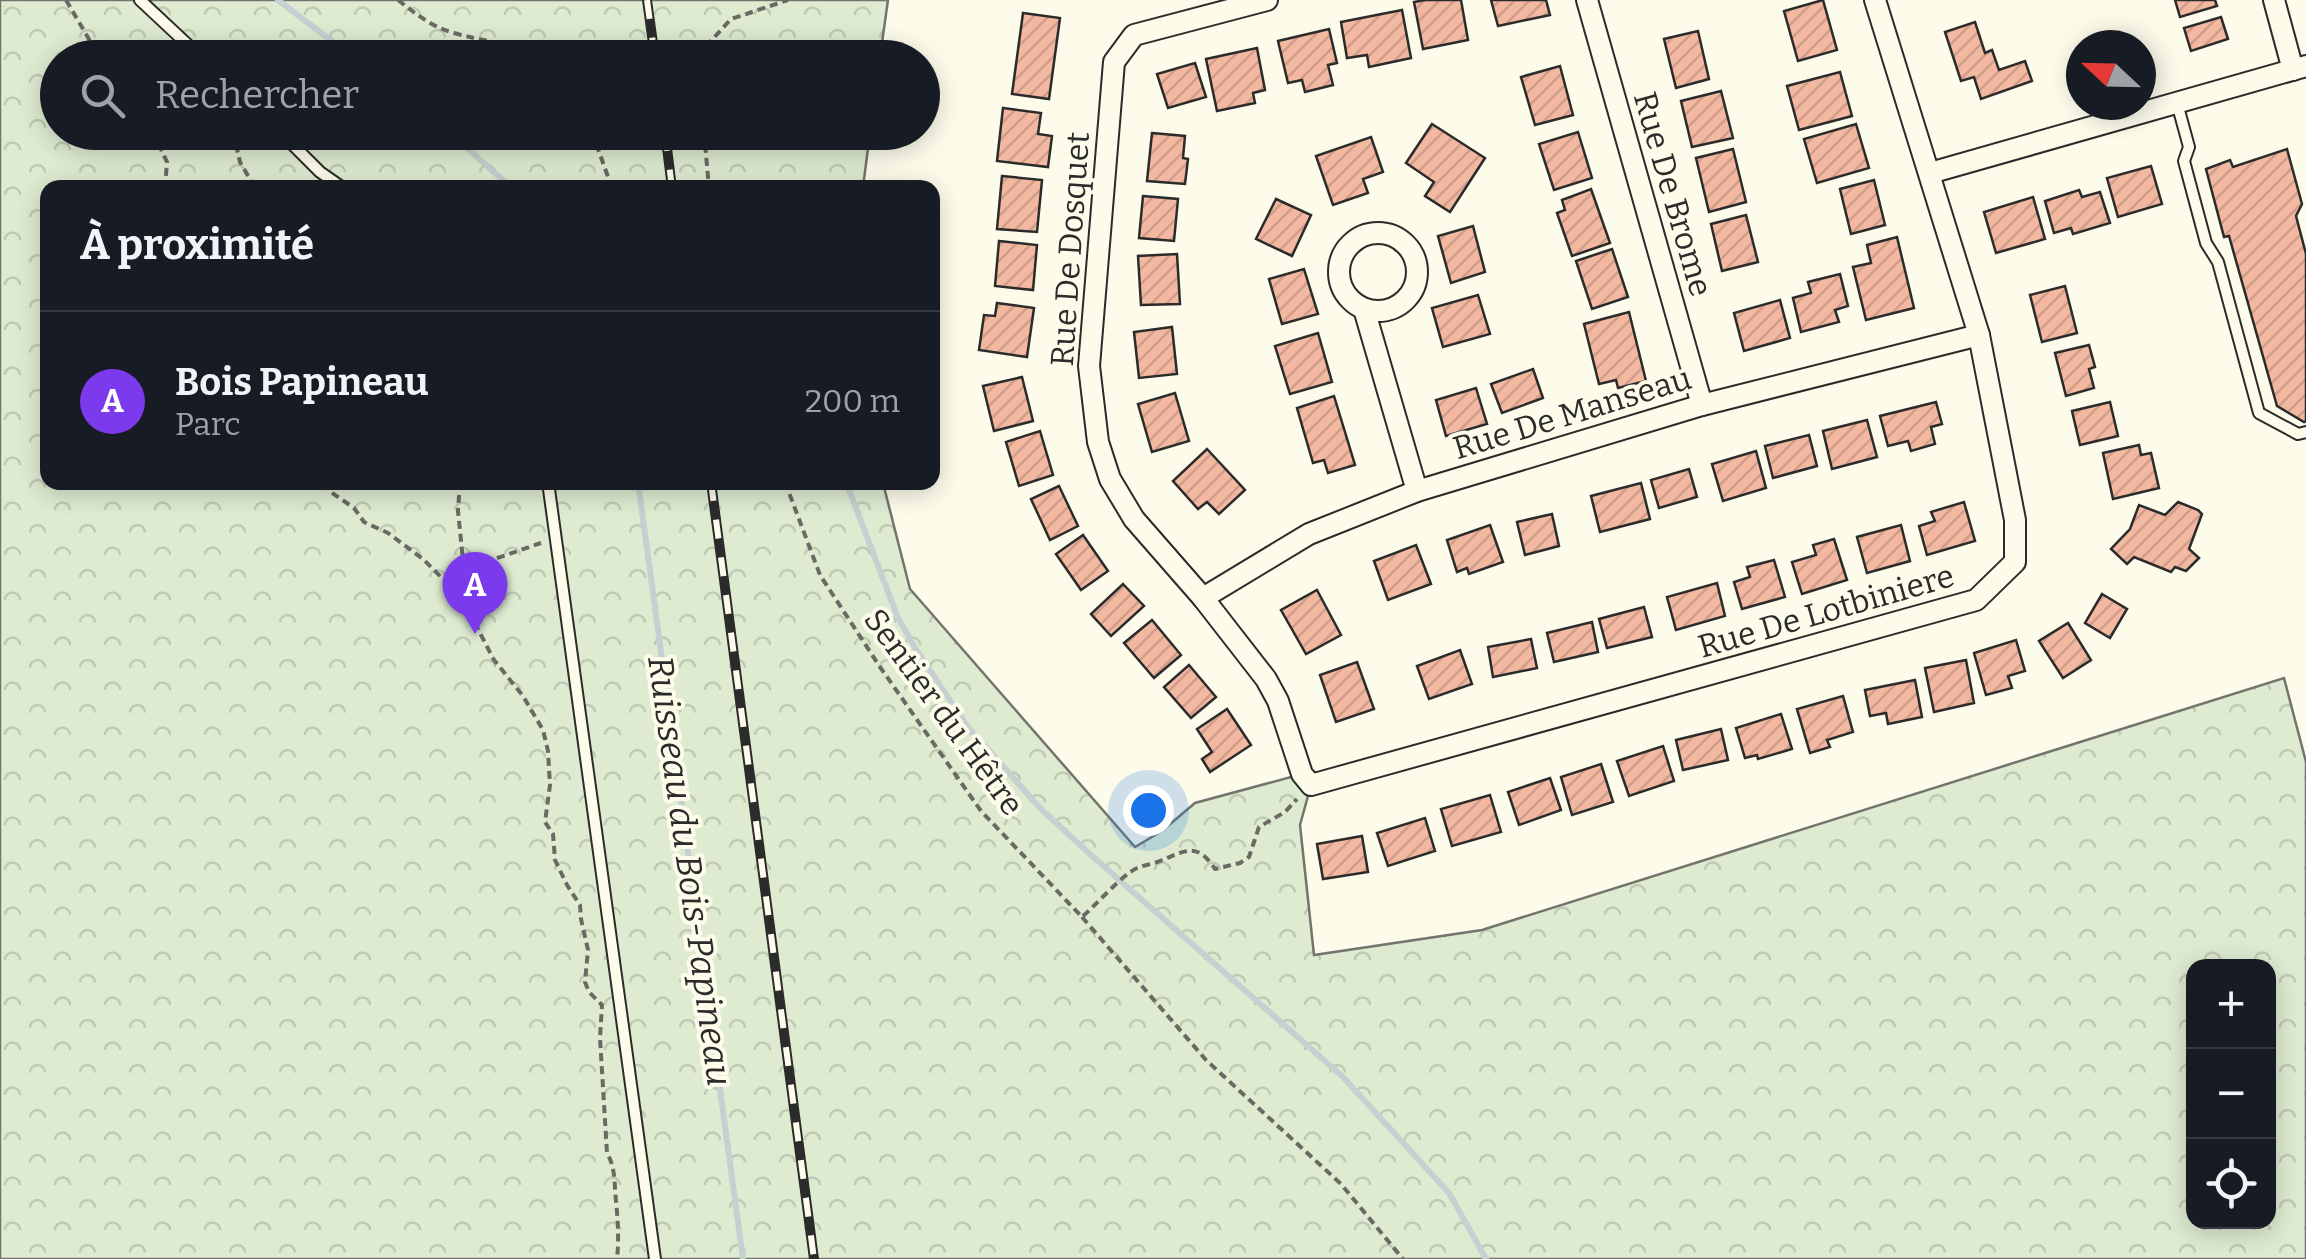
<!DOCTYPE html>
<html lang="fr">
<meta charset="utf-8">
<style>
:root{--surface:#171b24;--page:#20242c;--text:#f1f3f6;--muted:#9ea1a6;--line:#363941;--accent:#7c3aed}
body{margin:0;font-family:Bitter,serif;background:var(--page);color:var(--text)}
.controls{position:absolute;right:30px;bottom:30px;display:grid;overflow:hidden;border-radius:20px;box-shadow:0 5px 25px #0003}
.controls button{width:90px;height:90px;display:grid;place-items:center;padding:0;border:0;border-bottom:2px solid var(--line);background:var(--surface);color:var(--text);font:50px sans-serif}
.compass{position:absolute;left:2066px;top:30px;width:90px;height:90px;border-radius:50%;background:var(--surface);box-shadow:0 5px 25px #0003;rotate:292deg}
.you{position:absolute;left:1148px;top:810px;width:35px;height:35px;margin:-25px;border:8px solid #fff;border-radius:50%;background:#1a73e8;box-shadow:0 0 0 15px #1a73e833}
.badge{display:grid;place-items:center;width:65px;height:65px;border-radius:50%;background:var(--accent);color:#fff;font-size:32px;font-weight:700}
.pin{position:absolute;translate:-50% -82px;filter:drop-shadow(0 2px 5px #0008)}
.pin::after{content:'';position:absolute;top:52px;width:35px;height:30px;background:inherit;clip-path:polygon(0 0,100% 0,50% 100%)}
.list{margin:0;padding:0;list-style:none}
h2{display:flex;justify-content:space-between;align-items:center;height:130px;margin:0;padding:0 40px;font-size:42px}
h2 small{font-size:32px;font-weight:400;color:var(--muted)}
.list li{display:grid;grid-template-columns:65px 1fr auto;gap:30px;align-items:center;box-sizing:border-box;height:180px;padding:0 40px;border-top:2px solid var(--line)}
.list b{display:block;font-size:38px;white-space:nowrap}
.list p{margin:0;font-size:32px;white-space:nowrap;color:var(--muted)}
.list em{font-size:32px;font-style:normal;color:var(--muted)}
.icon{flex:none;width:55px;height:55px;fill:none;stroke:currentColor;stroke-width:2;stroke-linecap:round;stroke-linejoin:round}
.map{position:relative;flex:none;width:2306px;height:1259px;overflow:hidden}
.search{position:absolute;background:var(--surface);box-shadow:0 5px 25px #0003;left:40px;top:40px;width:900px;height:110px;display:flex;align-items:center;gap:25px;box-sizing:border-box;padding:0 35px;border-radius:55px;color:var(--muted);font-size:38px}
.panel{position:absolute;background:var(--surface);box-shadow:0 5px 25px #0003;left:40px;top:180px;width:900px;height:310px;border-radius:20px}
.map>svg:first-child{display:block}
.park{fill:url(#park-crowns);stroke:#74746e;stroke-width:2.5;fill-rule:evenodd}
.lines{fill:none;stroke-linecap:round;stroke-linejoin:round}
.stream{stroke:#c7d0d0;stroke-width:6}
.building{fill:url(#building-hatch);stroke:#2b2b2b;stroke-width:2.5}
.lane-casing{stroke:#2b2b2b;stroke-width:14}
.street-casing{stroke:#2b2b2b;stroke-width:24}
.path{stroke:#6a6964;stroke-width:4;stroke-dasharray:8 5;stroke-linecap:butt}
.lane{stroke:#fdfbea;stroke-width:10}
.street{stroke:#fdfbea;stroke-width:20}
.rail-casing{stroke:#2b2b2b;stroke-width:10}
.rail{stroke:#fdfbea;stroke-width:6;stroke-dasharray:19;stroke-linecap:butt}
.labels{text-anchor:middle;stroke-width:8;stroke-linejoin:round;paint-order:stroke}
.street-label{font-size:32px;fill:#2b2b2b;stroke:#fdfbea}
.water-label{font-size:35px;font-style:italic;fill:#2b2b2b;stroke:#fdfbea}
</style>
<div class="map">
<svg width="2306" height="1259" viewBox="0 0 2306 1259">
<defs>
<pattern id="park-crowns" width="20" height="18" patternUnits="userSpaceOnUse" patternTransform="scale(2.5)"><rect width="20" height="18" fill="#deebd1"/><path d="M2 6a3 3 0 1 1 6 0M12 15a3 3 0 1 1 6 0" fill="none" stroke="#bfcab4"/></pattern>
<pattern id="building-hatch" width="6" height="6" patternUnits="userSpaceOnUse" patternTransform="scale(2.5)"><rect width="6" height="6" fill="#f2b8a0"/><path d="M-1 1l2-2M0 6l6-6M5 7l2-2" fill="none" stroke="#d09e8a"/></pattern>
</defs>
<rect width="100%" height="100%" fill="#fdfbea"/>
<path class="park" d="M 0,0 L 888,0 L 880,57 L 58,58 L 58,132 L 870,133 L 863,187 L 48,188 L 48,482 L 883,483 L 910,589 L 1135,847 L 1162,831 L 1195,803 L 1302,774 L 1311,785 L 1300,825 L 1314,955 L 1482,930 L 2284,678 L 2306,762 L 2306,1259 L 0,1259 ZM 2194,966 L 2268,966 L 2268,1222 L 2194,1222 Z"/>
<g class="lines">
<g class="stream">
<polyline points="278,0 354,58"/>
<polyline points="449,132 512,188"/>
<polyline points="638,482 743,1259"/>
<polyline points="846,482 898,618 917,651 967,726 1040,808 1091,855 1342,1076 1449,1193 1486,1259"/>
</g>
</g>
<g class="building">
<polygon points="1425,0 1461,0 1468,40 1423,49 1414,2"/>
<polygon points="1491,0 1546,0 1550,15 1498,26"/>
<polygon points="1823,0 1837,50 1798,61 1784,11"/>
<polygon points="2175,0 2215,0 2217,6 2180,17"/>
<polygon points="1402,10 1411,58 1369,67 1367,55 1347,58 1341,22"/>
<polygon points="1023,13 1060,18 1049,99 1012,94"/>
<polygon points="2221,17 2228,39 2191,51 2184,28"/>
<polygon points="1975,22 1985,53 1992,50 1999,70 2025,61 2032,81 1981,99 1974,77 1961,81 1945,32"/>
<polygon points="1329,29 1337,63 1328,65 1333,85 1305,92 1302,80 1288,83 1278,41"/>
<polygon points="1698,31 1709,79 1676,88 1664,39"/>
<polygon points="1257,48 1265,90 1253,93 1255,103 1217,111 1206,59"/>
<polygon points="1195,63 1206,97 1168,108 1157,74"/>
<polygon points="1560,66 1573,115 1535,125 1521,77"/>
<polygon points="1840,72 1852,116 1799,130 1787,86"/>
<polygon points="1721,91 1733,138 1692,147 1681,101"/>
<polygon points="1003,108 1041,113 1038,134 1052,136 1048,167 997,161"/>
<polygon points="1432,124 1485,158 1450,212 1425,196 1434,182 1406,163"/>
<polygon points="1856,124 1869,168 1817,183 1804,139"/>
<polygon points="1578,132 1592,178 1554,190 1539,144"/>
<polygon points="1152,133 1185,136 1183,158 1188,159 1185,184 1147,181"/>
<polygon points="1371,137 1383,172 1363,179 1368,193 1333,205 1316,156"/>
<polygon points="1733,149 1746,202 1709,212 1696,158"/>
<polygon points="2287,149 2302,204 2296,216 2306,254 2306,421 2304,422 2277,406 2229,236 2224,237 2206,169 2230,160 2233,167"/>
<polygon points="2151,166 2162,204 2118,217 2107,178"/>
<polygon points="1002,176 1042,180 1037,232 997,229"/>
<polygon points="1874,180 1885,225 1851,234 1840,189"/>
<polygon points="1591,189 1610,243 1572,256 1557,213 1565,210 1562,200"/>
<polygon points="2079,190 2082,197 2100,192 2110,223 2073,234 2071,228 2054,233 2045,201"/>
<polygon points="1143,196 1178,199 1174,241 1139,238"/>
<polygon points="2033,197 2045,239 1996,253 1984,212"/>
<polygon points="1276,199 1311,215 1292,256 1256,239"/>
<polygon points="1746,215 1758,262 1722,271 1711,224"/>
<polygon points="1473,226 1485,272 1451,283 1438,236"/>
<polygon points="1897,237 1914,308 1866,320 1853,267 1871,263 1867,245"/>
<polygon points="999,241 1037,245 1033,290 995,286"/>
<polygon points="1612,249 1628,297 1592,309 1576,261"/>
<polygon points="1177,254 1180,304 1141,305 1138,256"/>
<polygon points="1304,269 1318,314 1282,324 1269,279"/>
<polygon points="1840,274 1848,306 1835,310 1839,322 1801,332 1793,298 1811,293 1808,282"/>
<polygon points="2065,286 2077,333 2042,342 2030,295"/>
<polygon points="1478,295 1490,334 1443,347 1432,308"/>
<polygon points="1780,300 1790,338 1744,351 1734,313"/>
<polygon points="997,303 1034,308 1027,357 979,350 984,315 995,316"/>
<polygon points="1629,312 1646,381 1618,388 1616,380 1599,384 1584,324"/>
<polygon points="1172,327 1177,374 1139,378 1134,332"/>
<polygon points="1318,333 1332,382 1290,394 1275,346"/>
<polygon points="2089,345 2095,367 2089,369 2094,388 2066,396 2055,353"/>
<polygon points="1533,369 1543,398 1502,413 1491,384"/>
<polygon points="1022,377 1033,421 994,431 983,386"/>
<polygon points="1476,388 1487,424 1446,436 1436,400"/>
<polygon points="1175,393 1189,441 1152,452 1138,404"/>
<polygon points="1334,396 1355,465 1328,473 1324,460 1313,463 1297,408"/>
<polygon points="1936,402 1942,424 1931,427 1935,444 1911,451 1908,441 1888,446 1880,416"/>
<polygon points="2110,402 2118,436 2080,445 2072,411"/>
<polygon points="1867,420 1877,457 1832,469 1823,431"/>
<polygon points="1040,431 1053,475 1019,486 1006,442"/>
<polygon points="1809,435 1817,466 1773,478 1765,446"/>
<polygon points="2139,445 2141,455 2151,453 2159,488 2113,499 2103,453"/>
<polygon points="1207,449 1245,490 1219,514 1207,502 1198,509 1173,481"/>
<polygon points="1756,451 1766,488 1723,501 1712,464"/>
<polygon points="1689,469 1697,497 1659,508 1651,480"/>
<polygon points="1641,483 1650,519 1600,532 1591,496"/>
<polygon points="1059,486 1078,526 1050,540 1031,499"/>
<polygon points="1964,502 1975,541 1927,555 1919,526 1935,521 1931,512"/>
<polygon points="2178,502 2198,510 2202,514 2189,549 2199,558 2186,571 2175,567 2171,572 2134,557 2127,564 2111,549 2130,529 2139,505 2165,515"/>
<polygon points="1552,514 1559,546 1525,555 1517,522"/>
<polygon points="1490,525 1503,562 1469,574 1467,568 1457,572 1447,540"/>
<polygon points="1901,525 1910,561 1867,573 1857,537"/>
<polygon points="1083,535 1108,571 1081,590 1056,554"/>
<polygon points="1834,539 1847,580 1802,594 1792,562 1816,555 1813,545"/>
<polygon points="1416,545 1431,584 1388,600 1374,561"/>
<polygon points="1774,560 1785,597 1742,609 1734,582 1750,577 1747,567"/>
<polygon points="1717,583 1725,616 1676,630 1667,597"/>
<polygon points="1123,584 1144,606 1111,636 1091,614"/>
<polygon points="1317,590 1341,635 1306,654 1281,610"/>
<polygon points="2102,594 2127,609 2110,638 2085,623"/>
<polygon points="1644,607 1652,637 1607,648 1599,619"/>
<polygon points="1152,620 1181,655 1154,678 1124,643"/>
<polygon points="1592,622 1598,652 1554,662 1547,633"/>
<polygon points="2068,623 2091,660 2063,678 2039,641"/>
<polygon points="1531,639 1537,668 1493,677 1488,647"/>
<polygon points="2016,640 2025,671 2008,676 2012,688 1986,695 1974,653"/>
<polygon points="1460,650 1472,684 1429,699 1417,666"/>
<polygon points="1966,660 1974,703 1934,712 1925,668"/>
<polygon points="1357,662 1374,709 1336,722 1320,675"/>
<polygon points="1189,665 1216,697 1191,718 1164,687"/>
<polygon points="1915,680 1922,717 1888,724 1886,713 1870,716 1865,690"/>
<polygon points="1843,696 1853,732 1827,740 1830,747 1810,753 1797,709"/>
<polygon points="1227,709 1251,745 1210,772 1202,759 1212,752 1197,729"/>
<polygon points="1781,714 1792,749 1758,759 1757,755 1745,758 1736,728"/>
<polygon points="1721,729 1728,760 1683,770 1676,740"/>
<polygon points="1663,746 1674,781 1629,796 1617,761"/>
<polygon points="1601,764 1613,802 1572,815 1561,777"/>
<polygon points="1550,778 1561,810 1519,825 1508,792"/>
<polygon points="1490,795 1501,832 1452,846 1441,809"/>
<polygon points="1425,818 1435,851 1388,866 1377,833"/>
<polygon points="1362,836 1368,872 1323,879 1317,844"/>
</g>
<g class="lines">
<defs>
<g id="lane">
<polyline points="140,0 202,58"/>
<polyline points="2177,103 2189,147 2184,161 2206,243 2218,262 2259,413 2298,434 2306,432"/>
<polyline points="280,132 320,172 343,188"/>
<polyline points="548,482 655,1259"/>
</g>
<g id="street">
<polyline points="1267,0 1134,35 1114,62 1089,366 1098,442 1110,479 1134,519 1203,598 1266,679 1278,701 1302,774 1311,785 1976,600 2015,562 2015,520 1979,335 1875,0"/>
<polyline points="1587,0 1702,405"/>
<polyline points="2274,0 2293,70"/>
<polyline points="1930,173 2306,66"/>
<circle cx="1378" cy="272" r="39"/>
<polyline points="1364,309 1417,491"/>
<polyline points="1203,598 1309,534 1417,491 1702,405 1979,335"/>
</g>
</defs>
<use href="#lane" class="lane-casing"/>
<use href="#street" class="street-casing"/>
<g class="path">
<polyline points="66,0 100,58"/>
<path d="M 398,0 C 416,14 432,27 454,33 C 480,41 499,39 521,58"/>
<polyline points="700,58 709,43 731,19 788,0"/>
<polyline points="153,132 167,162 165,188"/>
<polyline points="233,132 240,162 255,188"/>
<polyline points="592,132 612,188"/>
<polyline points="704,132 709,188"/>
<polyline points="327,482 328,490 354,508 364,522 388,533 423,559 451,587 489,561 541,543"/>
<path d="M 460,482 L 458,511 L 468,610 L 494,660 L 523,696 L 543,730 L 548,751 L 550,785 L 545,822 L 553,834 L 555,860 L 567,885 L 580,905 L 581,919 L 588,950 L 585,982 L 589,992 L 602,1005 L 600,1038 L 607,1153 C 616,1169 614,1183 616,1201 C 618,1221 619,1239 617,1259"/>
<path d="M 785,482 L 820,575 L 880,667 L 981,811 L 1082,917 C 1096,905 1122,875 1137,868 C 1144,865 1153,864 1160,861 C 1187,850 1197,842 1215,869 L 1240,863 L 1249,857 L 1259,827 L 1285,812 L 1297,799"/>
<polyline points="1082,917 1206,1060 1341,1184 1403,1259"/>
</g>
<use href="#lane" class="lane"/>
<use href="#street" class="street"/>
<defs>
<g id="rail">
<polyline points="647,0 655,58"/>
<polyline points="665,132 672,188"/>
<polyline points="711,482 814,1259"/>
</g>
</defs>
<use href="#rail" class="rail-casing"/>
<use href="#rail" class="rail"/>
</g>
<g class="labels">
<g class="street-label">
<text transform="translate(1673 194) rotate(74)" y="11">Rue De Brome</text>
<text transform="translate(1070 249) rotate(-86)" y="11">Rue De Dosquet</text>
<text transform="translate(1572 413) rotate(-17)" y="11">Rue De Manseau</text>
<text transform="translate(1826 611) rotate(-16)" y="11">Rue De Lotbiniere</text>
<text transform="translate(944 712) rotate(54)" y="11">Sentier du Hêtre</text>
</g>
<g class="water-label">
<text transform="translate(690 871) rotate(82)" y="12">Ruisseau du Bois-Papineau</text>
</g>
</g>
</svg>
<div class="controls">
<button>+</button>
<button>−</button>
<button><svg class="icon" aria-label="locate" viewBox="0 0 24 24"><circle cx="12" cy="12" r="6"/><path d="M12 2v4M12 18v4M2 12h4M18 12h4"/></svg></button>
</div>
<svg class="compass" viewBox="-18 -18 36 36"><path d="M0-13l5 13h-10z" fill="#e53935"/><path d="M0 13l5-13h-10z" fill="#9ea1a6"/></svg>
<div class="you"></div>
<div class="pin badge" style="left:475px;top:634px">A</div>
<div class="search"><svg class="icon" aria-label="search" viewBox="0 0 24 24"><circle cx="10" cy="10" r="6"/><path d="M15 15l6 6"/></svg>Rechercher</div>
<section class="panel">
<h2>À proximité<small></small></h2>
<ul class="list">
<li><span class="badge">A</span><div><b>Bois Papineau</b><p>Parc</p></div><em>200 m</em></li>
</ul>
</section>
</div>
